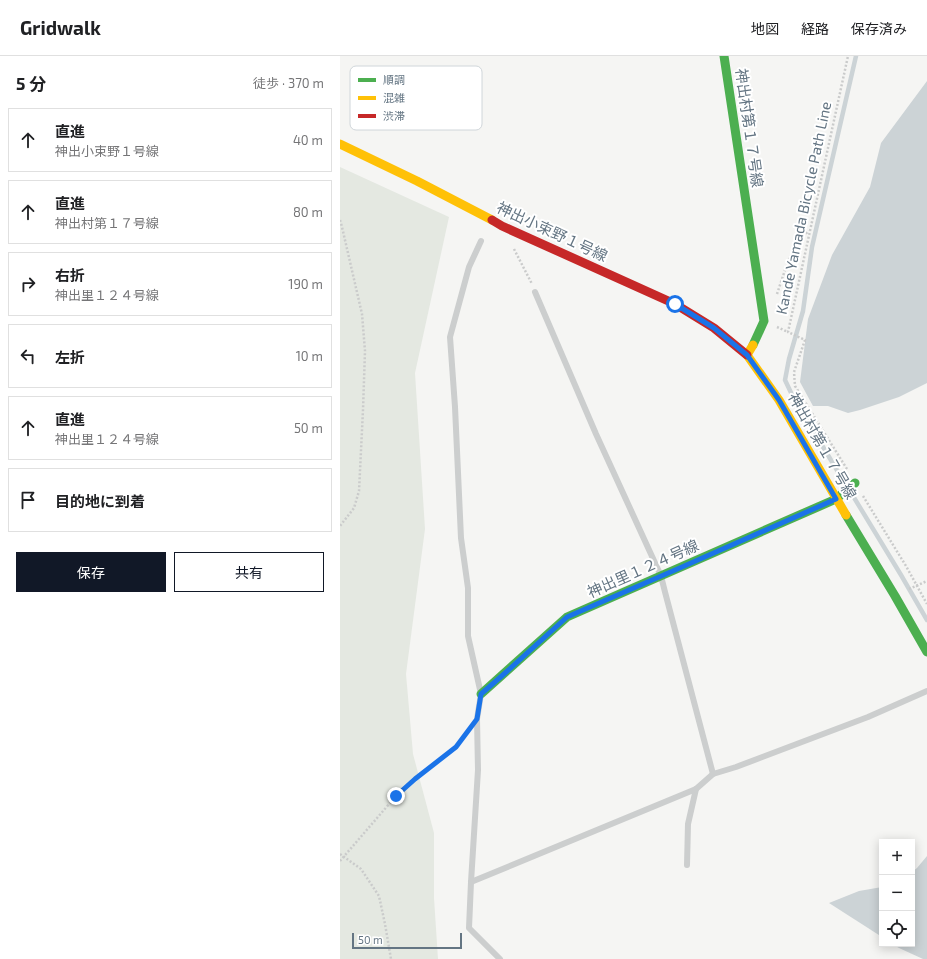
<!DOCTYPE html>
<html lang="ja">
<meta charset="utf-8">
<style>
:root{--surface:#fff;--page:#f2f2f2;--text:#202124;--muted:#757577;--line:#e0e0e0;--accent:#111827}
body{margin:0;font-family:"Exo 2","Noto Sans JP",sans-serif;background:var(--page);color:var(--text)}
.controls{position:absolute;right:12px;bottom:12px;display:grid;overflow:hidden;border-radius:0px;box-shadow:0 2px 10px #0003}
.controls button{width:36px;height:36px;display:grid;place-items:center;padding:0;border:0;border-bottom:1px solid var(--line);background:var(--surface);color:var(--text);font:20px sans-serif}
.scale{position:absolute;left:12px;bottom:10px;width:110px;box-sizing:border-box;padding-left:4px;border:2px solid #647583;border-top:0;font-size:11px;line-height:14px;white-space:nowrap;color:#647583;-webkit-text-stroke:3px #fff;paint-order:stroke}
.stop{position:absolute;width:12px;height:12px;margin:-9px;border:3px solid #1a73e8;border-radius:50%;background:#fff}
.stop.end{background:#1a73e8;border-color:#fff;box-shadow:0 1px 4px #0008}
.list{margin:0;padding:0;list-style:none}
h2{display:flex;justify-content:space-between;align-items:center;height:52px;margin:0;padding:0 16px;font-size:17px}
h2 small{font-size:13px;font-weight:400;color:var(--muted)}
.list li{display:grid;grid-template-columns:26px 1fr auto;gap:12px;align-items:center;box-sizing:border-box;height:64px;margin:0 8px 8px;padding:0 8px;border:1px solid var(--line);border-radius:0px}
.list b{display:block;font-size:15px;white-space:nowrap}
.list p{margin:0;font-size:13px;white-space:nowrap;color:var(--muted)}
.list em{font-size:13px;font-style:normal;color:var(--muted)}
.actions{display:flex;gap:8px;padding:12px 16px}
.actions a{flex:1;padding:9px 0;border:1px solid var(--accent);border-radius:0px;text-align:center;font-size:14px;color:var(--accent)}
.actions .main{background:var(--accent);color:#fff}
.icon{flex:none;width:22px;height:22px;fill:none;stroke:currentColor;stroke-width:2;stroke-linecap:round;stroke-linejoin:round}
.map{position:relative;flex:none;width:587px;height:903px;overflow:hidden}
header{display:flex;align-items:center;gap:24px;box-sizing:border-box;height:56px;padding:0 20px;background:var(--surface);border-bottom:1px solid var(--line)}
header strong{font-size:19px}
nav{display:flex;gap:22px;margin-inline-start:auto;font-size:14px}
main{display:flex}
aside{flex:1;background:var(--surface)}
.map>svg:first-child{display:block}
.green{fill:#e4e8e1}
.water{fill:#ccd3d6}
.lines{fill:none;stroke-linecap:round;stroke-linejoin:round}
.stream{stroke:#ccd3d6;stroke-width:4.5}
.path{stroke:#cacbcb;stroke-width:2.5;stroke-dasharray:2 2;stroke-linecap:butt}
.lane{stroke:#cccece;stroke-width:6}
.fast{stroke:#4caf50;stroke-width:9}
.slow{stroke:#ffc107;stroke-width:9}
.jam{stroke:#c62828;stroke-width:9}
.route{stroke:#1a73e8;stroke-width:5}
.labels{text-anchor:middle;stroke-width:4;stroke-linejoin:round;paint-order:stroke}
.street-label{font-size:15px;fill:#647583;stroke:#fff}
.key{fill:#fff;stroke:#d0d6da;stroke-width:1}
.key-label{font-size:11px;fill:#647583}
</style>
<header>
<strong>Gridwalk</strong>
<nav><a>地図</a><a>経路</a><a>保存済み</a></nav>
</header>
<main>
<aside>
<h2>5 分<small>徒歩 · 370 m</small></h2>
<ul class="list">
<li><svg class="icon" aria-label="ahead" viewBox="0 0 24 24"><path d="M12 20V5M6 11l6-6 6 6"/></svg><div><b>直進</b><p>神出小束野１号線</p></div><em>40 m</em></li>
<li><svg class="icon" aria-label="ahead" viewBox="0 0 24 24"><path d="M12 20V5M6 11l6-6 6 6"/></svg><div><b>直進</b><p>神出村第１７号線</p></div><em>80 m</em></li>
<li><svg class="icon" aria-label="right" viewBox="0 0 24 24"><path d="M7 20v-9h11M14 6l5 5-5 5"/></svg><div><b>右折</b><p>神出里１２４号線</p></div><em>190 m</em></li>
<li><svg class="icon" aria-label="left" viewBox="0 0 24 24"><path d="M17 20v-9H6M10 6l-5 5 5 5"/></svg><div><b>左折</b></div><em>10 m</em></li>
<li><svg class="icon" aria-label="ahead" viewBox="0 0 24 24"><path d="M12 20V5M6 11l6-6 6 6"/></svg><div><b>直進</b><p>神出里１２４号線</p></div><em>50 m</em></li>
<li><svg class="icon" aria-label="arrive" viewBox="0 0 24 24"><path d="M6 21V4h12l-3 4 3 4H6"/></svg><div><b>目的地に到着</b></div></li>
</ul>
<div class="actions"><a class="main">保存</a><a>共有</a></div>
</aside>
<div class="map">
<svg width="587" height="903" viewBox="0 0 587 903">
<rect width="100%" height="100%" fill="#f5f5f3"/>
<polygon class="green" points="0,111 109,161 75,317 85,473 66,618 73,698 94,777 94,842 98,903 0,903"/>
<g class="water">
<polygon points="587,25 587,327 559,341 520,354 508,357 488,350 473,350 460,326 468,263 492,199 530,131 541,87"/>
<polygon points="587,800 587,903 583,903 559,892 552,888 572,888 572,816 577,812"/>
<polygon points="542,831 542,881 489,847 519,835"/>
</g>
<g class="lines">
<g class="stream">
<polyline points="506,429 454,343 445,324 449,303 463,255 472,191 516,0"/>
<polyline points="510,435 561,519 587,564"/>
</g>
<g class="path">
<polyline points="0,164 2,171 22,258 25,295 23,354 19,435 14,452 0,470"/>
<polyline points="174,193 192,228"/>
<polyline points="437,238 448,205 461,181 469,175"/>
<polyline points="437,271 448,276"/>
<polyline points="507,413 455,330 454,316 465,284 448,276 508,0"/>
<polyline points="523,440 566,510 587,548"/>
<polyline points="569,533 587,525"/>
<polyline points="0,798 21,813 39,840 45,868 51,903"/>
<polyline points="0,805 56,740 75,723 116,691 127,676"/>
</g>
<g class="lane">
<polyline points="141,185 129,211 110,281 115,351 121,482 128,532 128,580 141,638 137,663 138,714 131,826 129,872 160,903"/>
<polyline points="195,236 256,378 321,520 325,536 373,718"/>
<polyline points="347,809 348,768 356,733"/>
<polyline points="131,826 356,733 373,718 396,711 528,661 587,635"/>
</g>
<g class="fast">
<polyline points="384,0 424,265 413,289"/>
<polyline points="506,459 555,540 587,596"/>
<polyline points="141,638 227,561 496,443 515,427"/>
</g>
<g class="slow">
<polyline points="0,88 77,125 152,164"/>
<polyline points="413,289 407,299 439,344 506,459"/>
</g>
<polyline class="jam" points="152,164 162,170 335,248 374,272 407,299"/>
</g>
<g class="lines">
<polyline class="route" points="56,740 75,723 116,691 137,663 141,638 164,618 227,561 342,511 496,443 439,344 407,299 374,272 335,248"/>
</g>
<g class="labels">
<g class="street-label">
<text transform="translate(409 72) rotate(82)" y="5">神出村第１７号線</text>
<text transform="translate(464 152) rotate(-78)" y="5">Kande Yamada Bicycle Path Line</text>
<text transform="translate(212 176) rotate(25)" y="5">神出小束野１号線</text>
<text transform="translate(482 390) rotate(60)" y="5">神出村第１７号線</text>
<text transform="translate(303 513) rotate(-24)" y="5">神出里１２４号線</text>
</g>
</g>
<rect x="10" y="10" width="132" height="64" rx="6" class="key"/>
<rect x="18" y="22" width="18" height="4" fill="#4caf50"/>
<rect x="18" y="40" width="18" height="4" fill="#ffc107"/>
<rect x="18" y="58" width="18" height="4" fill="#c62828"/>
<g class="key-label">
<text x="43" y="28">順調</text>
<text x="43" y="46">混雑</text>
<text x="43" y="64">渋滞</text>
</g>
</svg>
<div class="controls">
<button>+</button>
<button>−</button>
<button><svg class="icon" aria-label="locate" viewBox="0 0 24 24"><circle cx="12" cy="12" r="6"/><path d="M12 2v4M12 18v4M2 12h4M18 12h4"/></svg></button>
</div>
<div class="scale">50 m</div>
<div class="stop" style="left:335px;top:248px"></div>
<div class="stop end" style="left:56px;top:740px"></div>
</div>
</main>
